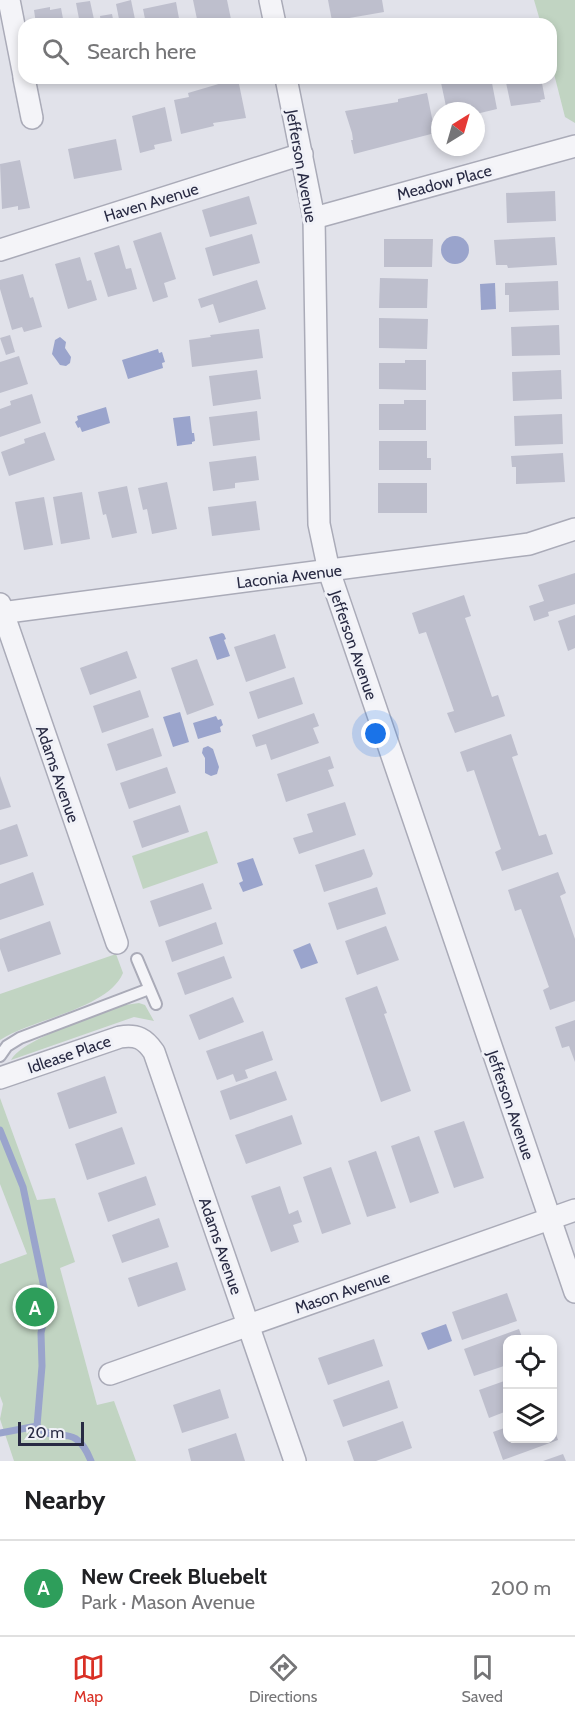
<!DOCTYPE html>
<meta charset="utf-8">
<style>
:root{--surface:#fff;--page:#f2f2f2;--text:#202124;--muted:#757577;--line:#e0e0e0;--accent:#d93025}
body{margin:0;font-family:Cabin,sans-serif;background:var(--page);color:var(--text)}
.controls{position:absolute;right:18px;bottom:18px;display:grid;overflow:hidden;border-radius:12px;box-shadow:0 3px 9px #0003}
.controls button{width:54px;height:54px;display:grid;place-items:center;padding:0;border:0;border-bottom:2px solid var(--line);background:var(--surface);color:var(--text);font:30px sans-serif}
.compass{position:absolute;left:431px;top:102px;width:54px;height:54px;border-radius:50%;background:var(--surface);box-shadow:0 3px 9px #0003;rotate:37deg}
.scale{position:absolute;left:18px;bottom:15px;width:66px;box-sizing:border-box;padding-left:6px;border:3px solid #282a43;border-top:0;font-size:16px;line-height:21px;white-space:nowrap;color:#282a43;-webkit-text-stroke:4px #f0f1f7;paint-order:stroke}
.you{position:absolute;left:376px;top:734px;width:21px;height:21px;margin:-15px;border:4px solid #fff;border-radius:50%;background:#1a73e8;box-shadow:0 0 0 9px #1a73e833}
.badge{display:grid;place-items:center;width:39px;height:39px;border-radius:50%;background:var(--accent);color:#fff;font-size:20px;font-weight:700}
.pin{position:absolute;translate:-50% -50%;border:3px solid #fff;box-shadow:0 2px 6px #0006}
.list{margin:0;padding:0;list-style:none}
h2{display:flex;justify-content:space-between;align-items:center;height:78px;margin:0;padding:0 24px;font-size:26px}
h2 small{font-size:20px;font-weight:400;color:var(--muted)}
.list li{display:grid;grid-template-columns:39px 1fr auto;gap:18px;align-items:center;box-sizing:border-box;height:96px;padding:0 24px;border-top:2px solid var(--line)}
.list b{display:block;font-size:22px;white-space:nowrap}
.list p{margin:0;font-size:20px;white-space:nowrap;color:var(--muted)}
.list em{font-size:20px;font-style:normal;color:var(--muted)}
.icon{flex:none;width:33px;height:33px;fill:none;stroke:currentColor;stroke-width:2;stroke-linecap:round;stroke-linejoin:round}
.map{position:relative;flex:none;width:575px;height:1461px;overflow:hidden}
.search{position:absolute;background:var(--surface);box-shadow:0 3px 9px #0003;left:18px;right:18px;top:18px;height:66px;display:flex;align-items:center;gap:15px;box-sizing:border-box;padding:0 21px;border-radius:18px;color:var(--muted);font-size:22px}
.sheet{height:174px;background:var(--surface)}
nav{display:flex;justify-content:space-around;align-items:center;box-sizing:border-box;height:84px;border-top:2px solid var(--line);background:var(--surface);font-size:16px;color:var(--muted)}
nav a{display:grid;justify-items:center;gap:3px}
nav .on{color:var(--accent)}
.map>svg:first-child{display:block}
.green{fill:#c1d4c2}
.water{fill:#9aa4cc}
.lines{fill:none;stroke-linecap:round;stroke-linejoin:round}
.stream{stroke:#9aa4cc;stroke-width:7}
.building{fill:#bebfcd}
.lane-casing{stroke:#aaabb8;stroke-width:14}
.street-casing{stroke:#aaabb8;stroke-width:24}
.lane{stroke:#f4f4f8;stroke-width:10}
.street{stroke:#f4f4f8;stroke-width:21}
.labels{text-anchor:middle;stroke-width:6;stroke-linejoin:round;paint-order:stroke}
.street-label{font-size:16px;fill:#282a43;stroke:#f0f1f7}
</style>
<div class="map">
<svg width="575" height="1461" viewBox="0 0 575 1461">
<rect width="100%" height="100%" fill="#e1e2ea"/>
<g class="green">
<polygon points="534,0 575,0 575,123 565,117 551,62 551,24 541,24"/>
<polygon points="207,831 218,863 143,889 132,856"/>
<path d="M 116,954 L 123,973 C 108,1009 32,1019 0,1040 L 0,994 Z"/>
<path d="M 139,1003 L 145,1005 L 154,1021 L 134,1017 L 11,1060 C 23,1038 100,1015 125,1005 Z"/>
<polygon points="0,1098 37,1200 55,1198 75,1262 60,1268 97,1405 114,1401 136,1461 14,1461 0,1419 3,1404 0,1396 0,1264 27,1254 0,1184"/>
</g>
<g class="water">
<circle cx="455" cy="250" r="14"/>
<polygon points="495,283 496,309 481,310 480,284"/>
<polygon points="60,337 66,342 65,348 71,357 70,363 66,366 60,365 52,354 55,340"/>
<polygon points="158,349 159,353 162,352 165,362 162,363 163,368 128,379 122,360"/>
<polygon points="106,407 110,423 82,432 80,427 78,428 75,422 78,420 77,416"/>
<polygon points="190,416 192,433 194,433 195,441 192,442 192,444 177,446 173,418"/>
<polygon points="222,633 224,634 226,639 224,640 230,656 217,660 209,637"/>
<polygon points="180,712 189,742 173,747 163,717"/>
<polygon points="216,716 218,720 221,719 223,725 220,727 221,732 198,739 193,723"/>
<polygon points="208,746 213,749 219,767 217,774 211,776 205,773 205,758 202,753 203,748"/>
<polygon points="253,858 263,885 243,892 239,883 243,881 237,863"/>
<polygon points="310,943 318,963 301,969 293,950"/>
<polygon points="446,1324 452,1341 428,1350 421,1333"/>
</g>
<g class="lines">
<g class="stream">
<path d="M 0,1130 L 23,1187 L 47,1302 L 41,1333 L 42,1366 L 37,1426 C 57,1446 74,1419 91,1461"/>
<polyline points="0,1433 37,1426"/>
</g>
</g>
<g class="building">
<polygon points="131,0 136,24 120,24 116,4"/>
<polygon points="193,0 227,0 232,24 198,24"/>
<polygon points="328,0 382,0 384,12 332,21"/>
<polygon points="90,1 95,24 80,24 76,3"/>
<polygon points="176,2 180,24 146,24 143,9"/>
<polygon points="50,7 50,10 61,8 64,24 36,24 34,10"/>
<polygon points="112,14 114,24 101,24 100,16"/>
<polygon points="220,78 251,78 239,84 246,118 213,123 214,126 181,134 174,100 189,97 188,93 222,83"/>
<polygon points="440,78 491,78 497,109 476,114 476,111 447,111"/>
<polygon points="505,78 541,78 545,99 540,100 541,102 511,106"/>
<polygon points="427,93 435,133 354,154 351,140 353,140 352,133 345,111 398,102 398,99"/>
<polygon points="165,107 172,141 154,145 155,149 140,153 132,116"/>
<polygon points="116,139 122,170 74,179 68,149"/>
<polygon points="20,160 30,208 18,210 18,206 2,209 0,164"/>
<polygon points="555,191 556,221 507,223 506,193"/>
<polygon points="249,196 257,224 210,237 202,210"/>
<polygon points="161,232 176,279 164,283 168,297 153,302 133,241"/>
<polygon points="252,234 260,263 213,276 205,248"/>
<polygon points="555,237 557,265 508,268 507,265 496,265 494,240"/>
<polygon points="384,239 433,239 432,267 384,267"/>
<polygon points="119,245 126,269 131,268 137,289 108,297 94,253"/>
<polygon points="80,257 87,281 91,280 97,300 68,309 55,264"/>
<polygon points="23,274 30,298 33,297 42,327 24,332 22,327 12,330 0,289 0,280"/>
<polygon points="380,278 428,279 427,308 379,308"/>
<polygon points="257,280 266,309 219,323 213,304 201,308 198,299"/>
<polygon points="558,281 559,310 509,312 509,295 505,295 505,283"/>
<polygon points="379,318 428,319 427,349 379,348"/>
<polygon points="559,325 560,355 512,356 511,327"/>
<polygon points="259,329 263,358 192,367 189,340 211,337 210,335"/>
<polygon points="10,335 15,352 6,355 0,338"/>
<polygon points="19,356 28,384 0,393 0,362"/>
<polygon points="405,360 426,360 426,390 379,389 379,363 405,363"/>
<polygon points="257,370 261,399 213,406 209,376"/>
<polygon points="561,370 562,399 513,401 512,372"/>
<polygon points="32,394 41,423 0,437 0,409 11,405 10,401"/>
<polygon points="404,400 426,400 426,430 379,430 379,404 404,404"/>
<polygon points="257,411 260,440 213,446 209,417"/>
<polygon points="562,414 563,444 515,446 514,416"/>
<polygon points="45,432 55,460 9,476 1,452 25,443 24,439"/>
<polygon points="379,441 427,441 427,458 431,458 431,470 379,470"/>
<polygon points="563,453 565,482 516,484 516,467 512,467 511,456"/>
<polygon points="256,456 259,480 235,483 235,488 213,491 209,462"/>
<polygon points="167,482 177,529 152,534 147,509 143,510 138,488"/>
<rect x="378" y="483" width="49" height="30"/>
<polygon points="127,486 137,533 112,538 106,514 103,515 98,492"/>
<polygon points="82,492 90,539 61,544 53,497"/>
<polygon points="44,497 53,545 24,550 15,502"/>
<polygon points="256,501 260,530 212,536 208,507"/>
<polygon points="575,573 575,604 548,612 549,616 534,621 529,606 544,601 538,585"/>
<polygon points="464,595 471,616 465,618 492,697 498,695 505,716 455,733 447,713 454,711 426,632 419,634 412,613"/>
<polygon points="575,615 575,648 568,651 558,621"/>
<polygon points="275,634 286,668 246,682 234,647"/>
<polygon points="127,651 137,678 90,695 80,668"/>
<polygon points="197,659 214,705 187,715 171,668"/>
<polygon points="294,677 303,704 258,719 249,692"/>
<polygon points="140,690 149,717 102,733 93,706"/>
<polygon points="314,713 319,726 313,728 319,743 271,760 266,744 256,747 252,735"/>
<polygon points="153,728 162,756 116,771 107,744"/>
<polygon points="511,734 518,755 512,757 539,836 546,834 553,854 502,871 495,852 501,849 474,770 467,772 460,752"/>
<polygon points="330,756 334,768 328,770 334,786 286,802 277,774"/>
<polygon points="167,767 176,793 129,809 120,783"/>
<polygon points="0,776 11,807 0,810"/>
<polygon points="345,802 356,835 299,854 293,838 313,832 307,814"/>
<polygon points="180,805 189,832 142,848 133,821"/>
<polygon points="17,824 28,856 0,865 0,830"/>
<polygon points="364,849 373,874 371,877 324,892 315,865"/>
<polygon points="33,872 44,905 0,920 0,884"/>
<polygon points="558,872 566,893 560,896 575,939 575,1001 550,1010 543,990 549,987 521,909 515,911 508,890"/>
<polygon points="203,883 212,909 159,927 150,901"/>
<polygon points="377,887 386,914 337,930 328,903"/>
<polygon points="50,921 61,954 8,972 0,949 0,939"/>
<polygon points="216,922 223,944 172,962 165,941"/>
<polygon points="386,926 399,960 357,975 345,941"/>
<polygon points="224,956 232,978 185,995 177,973"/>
<polygon points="377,986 387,1013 384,1014 411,1091 381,1102 345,998"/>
<polygon points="233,997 244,1022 199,1040 189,1015"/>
<polygon points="575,1020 575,1062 569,1046 562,1048 555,1027"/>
<polygon points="263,1031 273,1060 245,1070 248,1078 236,1082 233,1074 217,1080 206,1051"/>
<polygon points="276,1071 287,1100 230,1120 220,1091"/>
<polygon points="105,1076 117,1113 69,1129 57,1093"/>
<polygon points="292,1115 302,1144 246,1164 235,1135"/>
<polygon points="464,1121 484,1178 454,1188 434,1131"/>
<polygon points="122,1127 135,1164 87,1180 75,1144"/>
<polygon points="419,1136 439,1193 410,1203 391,1146"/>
<polygon points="376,1151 396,1208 367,1217 348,1161"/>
<polygon points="331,1167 351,1224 322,1234 303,1177"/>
<polygon points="146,1176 156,1205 108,1222 98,1193"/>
<polygon points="280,1186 289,1214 298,1210 302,1222 293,1225 299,1242 271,1252 251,1196"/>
<polygon points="159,1218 169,1247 122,1263 112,1235"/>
<polygon points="177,1262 186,1290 138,1307 128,1278"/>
<polygon points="507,1293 517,1321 462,1340 452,1312"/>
<polygon points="519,1329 523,1340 507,1340 507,1365 474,1376 464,1349"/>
<polygon points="374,1339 383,1366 328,1385 318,1358"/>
<polygon points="389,1380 398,1408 343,1427 333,1400"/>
<polygon points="507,1380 507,1411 489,1418 479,1390"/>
<polygon points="220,1389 229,1418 182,1433 173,1405"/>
<polygon points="403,1421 412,1448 376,1461 354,1461 347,1441"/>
<polygon points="553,1426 558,1440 503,1460 493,1432 507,1427 507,1438 552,1438"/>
<polygon points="236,1433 245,1461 191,1461 188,1449"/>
<polygon points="563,1454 566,1461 543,1461"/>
</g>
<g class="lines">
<defs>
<g id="lane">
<polyline points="137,959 156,1004"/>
<polyline points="0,1056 7,1046 20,1038 149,989"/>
</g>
<g id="street">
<polyline points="9,0 24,76"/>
<polyline points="270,0 275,24"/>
<polyline points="24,78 32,118"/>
<polyline points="286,78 314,218 319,524 329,571 575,1292"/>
<polyline points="314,218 575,146"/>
<polyline points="0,250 302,154"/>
<polyline points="0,604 117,943"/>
<polyline points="0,613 529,544 575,529"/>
<path d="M 0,1078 L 120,1037 C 137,1034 145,1039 154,1052 L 295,1461"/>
<polyline points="110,1374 575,1210"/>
</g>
</defs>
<use href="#lane" class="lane-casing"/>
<use href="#street" class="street-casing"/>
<use href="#lane" class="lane"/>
<use href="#street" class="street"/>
</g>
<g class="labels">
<g class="street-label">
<text transform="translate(302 166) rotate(80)" y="6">Jefferson Avenue</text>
<text transform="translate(444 182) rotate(-15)" y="6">Meadow Place</text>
<text transform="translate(151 202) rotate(-17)" y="6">Haven Avenue</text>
<text transform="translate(289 576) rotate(-7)" y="6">Laconia Avenue</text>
<text transform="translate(354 645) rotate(71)" y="6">Jefferson Avenue</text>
<text transform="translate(58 774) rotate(71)" y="6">Adams Avenue</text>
<text transform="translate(69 1054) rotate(-19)" y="6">Idlease Place</text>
<text transform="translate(511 1105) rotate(71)" y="6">Jefferson Avenue</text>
<text transform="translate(221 1246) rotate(71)" y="6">Adams Avenue</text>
<text transform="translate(342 1292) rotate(-19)" y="6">Mason Avenue</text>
</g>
</g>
</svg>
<div class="controls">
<button><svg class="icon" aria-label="locate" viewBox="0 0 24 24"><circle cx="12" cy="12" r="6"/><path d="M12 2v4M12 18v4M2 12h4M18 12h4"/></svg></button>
<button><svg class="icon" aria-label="layers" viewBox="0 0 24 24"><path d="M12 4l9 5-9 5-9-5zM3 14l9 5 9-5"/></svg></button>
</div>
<svg class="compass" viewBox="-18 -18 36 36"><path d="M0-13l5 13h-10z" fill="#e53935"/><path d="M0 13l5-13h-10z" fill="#757577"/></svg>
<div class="scale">20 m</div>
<div class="you"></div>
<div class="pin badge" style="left:35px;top:1307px;background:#2e9e5b">A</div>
<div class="search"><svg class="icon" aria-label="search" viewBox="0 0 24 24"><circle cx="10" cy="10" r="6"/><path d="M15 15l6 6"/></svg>Search here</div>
</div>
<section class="sheet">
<h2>Nearby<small></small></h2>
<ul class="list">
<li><span class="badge" style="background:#2e9e5b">A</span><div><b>New Creek Bluebelt</b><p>Park · Mason Avenue</p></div><em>200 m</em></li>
</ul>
</section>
<nav>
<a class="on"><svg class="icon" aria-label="map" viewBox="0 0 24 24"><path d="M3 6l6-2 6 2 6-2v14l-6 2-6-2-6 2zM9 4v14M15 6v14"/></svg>Map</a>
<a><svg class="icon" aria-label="directions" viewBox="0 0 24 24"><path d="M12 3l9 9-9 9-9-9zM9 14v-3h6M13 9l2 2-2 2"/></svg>Directions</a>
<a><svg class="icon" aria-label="saved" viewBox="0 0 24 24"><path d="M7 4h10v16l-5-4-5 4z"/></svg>Saved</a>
</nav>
